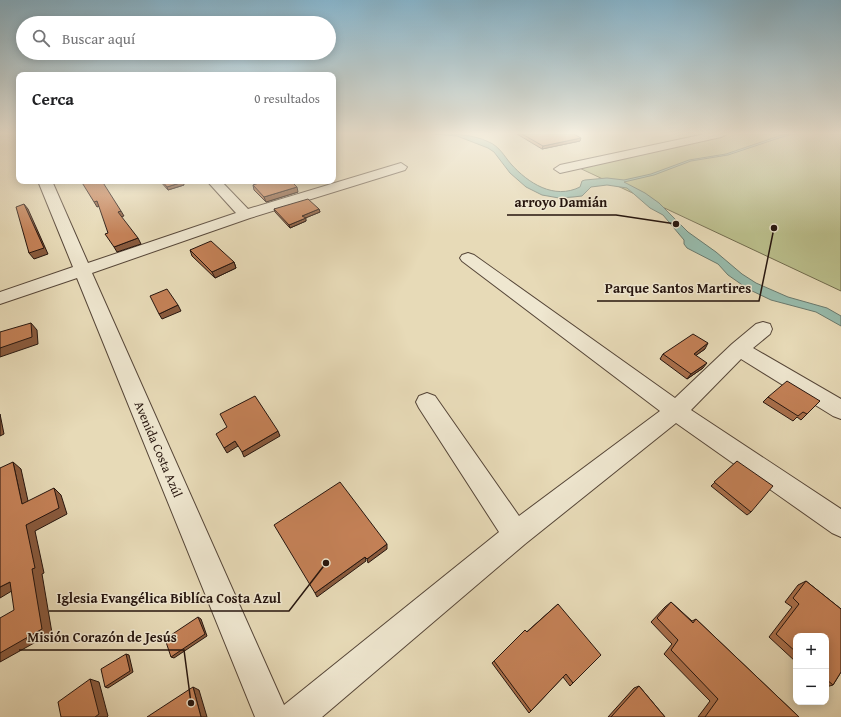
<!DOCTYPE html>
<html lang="es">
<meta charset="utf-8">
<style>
:root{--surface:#fff;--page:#f2f2f2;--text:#202124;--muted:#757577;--line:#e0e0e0}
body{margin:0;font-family:"Gentium Book Plus",serif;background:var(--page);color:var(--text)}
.controls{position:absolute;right:12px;bottom:12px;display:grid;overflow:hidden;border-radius:8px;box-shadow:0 2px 10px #0003}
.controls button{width:36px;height:36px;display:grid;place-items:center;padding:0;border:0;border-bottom:1px solid var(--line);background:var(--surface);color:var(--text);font:20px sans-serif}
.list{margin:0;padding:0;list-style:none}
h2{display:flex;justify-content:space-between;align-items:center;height:52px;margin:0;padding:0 16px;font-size:17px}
h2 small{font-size:13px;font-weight:400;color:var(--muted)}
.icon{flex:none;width:22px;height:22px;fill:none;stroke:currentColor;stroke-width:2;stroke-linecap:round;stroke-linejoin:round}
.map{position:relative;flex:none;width:841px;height:717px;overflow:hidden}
.search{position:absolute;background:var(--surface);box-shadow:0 2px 10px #0003;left:16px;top:16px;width:320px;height:44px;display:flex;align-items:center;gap:10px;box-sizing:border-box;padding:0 14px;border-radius:22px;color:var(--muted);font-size:15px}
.panel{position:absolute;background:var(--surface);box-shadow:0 2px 10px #0003;left:16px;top:72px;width:320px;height:112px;border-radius:8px}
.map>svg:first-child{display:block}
.green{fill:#babe8b;stroke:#706a4c}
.water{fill:#97bbac;stroke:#6a796d}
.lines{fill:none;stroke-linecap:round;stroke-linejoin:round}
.street-casing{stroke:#564638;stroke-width:2}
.street{fill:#efe7d0;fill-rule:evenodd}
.wall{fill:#a96f4b;stroke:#26150e}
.shaded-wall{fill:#895a3d;stroke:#26150e}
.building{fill:#c48157;stroke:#26150e}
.labels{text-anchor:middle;stroke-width:3;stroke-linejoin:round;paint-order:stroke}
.street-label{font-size:13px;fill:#26150e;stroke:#efe7d0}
.leader{fill:none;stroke:#26150e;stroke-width:1.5}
.callout-dot{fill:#26150e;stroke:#efe7d0;stroke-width:1.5}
.callout-label{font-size:14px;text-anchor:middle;font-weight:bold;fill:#26150e;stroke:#efe7d0;stroke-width:3;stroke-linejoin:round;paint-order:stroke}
</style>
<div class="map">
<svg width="841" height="717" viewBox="0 0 841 717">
<rect width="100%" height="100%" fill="#e7dab7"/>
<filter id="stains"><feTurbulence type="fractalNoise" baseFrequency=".005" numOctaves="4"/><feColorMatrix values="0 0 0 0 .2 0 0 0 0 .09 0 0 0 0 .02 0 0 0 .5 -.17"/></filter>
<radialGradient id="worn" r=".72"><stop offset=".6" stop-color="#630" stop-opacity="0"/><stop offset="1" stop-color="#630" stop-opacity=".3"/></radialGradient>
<polygon class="green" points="716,134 841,134 841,291 573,165"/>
<path class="water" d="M 435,134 C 454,134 472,134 489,142 C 500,147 504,156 511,164 C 528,183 554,200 580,187 L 582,181 L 585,180 L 607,178 L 624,180 L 651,174 L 689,160 L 726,154 L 779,136 L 791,134 L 728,155 L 691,161 L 654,175 L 624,182 L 645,193 L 659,203 L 688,232 L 716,252 L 742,274 L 756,283 L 788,297 L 827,308 L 841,316 L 841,326 L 816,312 L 771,300 L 748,289 L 728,275 L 718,264 L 687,248 L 684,244 L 684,240 L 663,215 L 650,208 L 627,188 L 607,185 L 591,187 L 582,196 L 573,197 L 559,198 L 542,195 L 526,187 L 510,173 L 494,152 L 488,148 L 457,136 Z"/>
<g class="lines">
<defs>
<g id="street">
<polygon points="705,134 727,134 721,137 560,173 554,169 560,165"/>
<polygon points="401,163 407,167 405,170 250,218 92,273 284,705 499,532 419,408 416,402 419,396 427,393 435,396 519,516 660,411 462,261 460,258 462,255 468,253 474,255 675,398 732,344 756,324 763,322 770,324 772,329 770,334 753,348 841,399 841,419 833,416 741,359 691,410 841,509 841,537 832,533 676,423 525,544 322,717 255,717 77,278 0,304 0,292 73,267 38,181 52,181 88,263 236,213 207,181 221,181 248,209"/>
</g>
</defs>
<use href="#street" class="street-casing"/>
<use href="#street" class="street"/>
</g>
<g class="wall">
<polygon points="517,134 574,134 580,141 542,149"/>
<polygon points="160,181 182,181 184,185 168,190"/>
<polygon points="253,185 298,192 266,202 254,190"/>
<polygon points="274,209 319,209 320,212 305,218 306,221 290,228 275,212"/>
<polygon points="190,250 234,262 236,268 215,278 192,256"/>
<polygon points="705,349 696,355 703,368 687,379 660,359 663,354"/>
<polygon points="768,397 820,401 801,420 797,417 793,421 763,402"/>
<polygon points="737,461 751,512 747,515 711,486"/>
<polygon points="806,581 841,609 841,672 833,685 826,687 826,636 796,636 796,662 769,637 792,607 785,602 798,585"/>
<polygon points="671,602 692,621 696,619 799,717 698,717 710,701 664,654 672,644 651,622 665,607"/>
<polygon points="558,604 573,683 570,686 563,677 531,711 529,713 492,663 494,661"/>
<polygon points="639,686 665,717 608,717 634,688"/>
</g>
<g class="shaded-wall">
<polygon points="581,138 580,141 542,149 543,146"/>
<polygon points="183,182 184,185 168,190 167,187"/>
<polygon points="297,187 298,192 266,202 264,197"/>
<polygon points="97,201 100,206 97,207 94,202"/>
<polygon points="24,204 28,209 48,254 34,259 29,253"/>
<polygon points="319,209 320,212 303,219 302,216"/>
<polygon points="121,211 124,216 120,217 118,212"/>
<polygon points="306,218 306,221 290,228 289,225"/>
<polygon points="138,238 141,244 117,252 114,247"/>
<polygon points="234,262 236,268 215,278 212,272"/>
<polygon points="178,305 181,311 162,319 159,314"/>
<polygon points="31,323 37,330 38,344 0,357 0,348"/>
<polygon points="708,343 705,349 691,359 694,354"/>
<polygon points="707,363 703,368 687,379 691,374"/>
<polygon points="0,414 4,434 0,436"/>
<polygon points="278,431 280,436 244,457 242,452"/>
<polygon points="235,441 238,446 227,453 224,448"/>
<polygon points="13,462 21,469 30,510 22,504"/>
<polygon points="54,488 61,495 67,514 35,531 44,573 42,574 52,633 0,662 0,653 32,569 26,525"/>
<polygon points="387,544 387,549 368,563 367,559"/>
<polygon points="365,557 366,561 317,597 315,593"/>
<polygon points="10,582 20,586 0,598 0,587"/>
<polygon points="198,617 201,619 207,636 174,658 171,657"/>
<polygon points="126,654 129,655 133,672 108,688 105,687"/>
<polygon points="90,679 99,682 108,716 107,717 95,717"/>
<polygon points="193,687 199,690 207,717 201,717"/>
</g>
<g class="building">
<polygon points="522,134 574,134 581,138 543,146"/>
<polygon points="81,181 102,181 121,211 118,212 138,238 114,247 105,234 108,233 97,201 94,202"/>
<polygon points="162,181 182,181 183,182 167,187"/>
<polygon points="265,181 291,181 297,187 264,197 253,185"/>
<polygon points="308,199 319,209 302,216 306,218 289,225 274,209"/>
<polygon points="24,204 44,248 29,253 16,207"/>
<polygon points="211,241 234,262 212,272 190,250"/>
<polygon points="167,289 178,305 159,314 150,296"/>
<polygon points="31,323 32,337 0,348 0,332"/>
<polygon points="693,334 708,343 694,354 707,363 691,374 663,354"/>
<polygon points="787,381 820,401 807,414 803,412 798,416 768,397"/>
<polygon points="255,396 278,431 242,452 235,441 224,448 216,434 227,427 220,414"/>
<polygon points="737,461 773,486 751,512 714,482"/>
<polygon points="13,462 22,504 54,488 59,508 26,525 35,568 32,569 42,629 0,653 0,618 14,610 10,582 0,587 0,468"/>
<polygon points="340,482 387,544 367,559 365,557 315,593 274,525"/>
<polygon points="806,581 841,609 841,672 833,685 826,679 826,636 796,636 796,652 776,634 799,604 793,598"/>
<polygon points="671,602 693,623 696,619 799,717 705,717 718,699 671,650 678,640 657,618"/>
<polygon points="558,604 601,655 573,683 566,674 531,711 494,661 525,630 527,632"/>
<polygon points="198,617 205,634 171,657 165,639"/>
<polygon points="126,654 130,671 105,687 101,669"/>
<polygon points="90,679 99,714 95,717 61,717 58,702"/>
<polygon points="639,686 665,717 611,717"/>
<polygon points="193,687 201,717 147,717"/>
</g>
<linearGradient id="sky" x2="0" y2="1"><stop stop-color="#87b7d0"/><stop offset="0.57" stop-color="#f4eedf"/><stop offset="1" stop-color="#f4eedf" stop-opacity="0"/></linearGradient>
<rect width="841" height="234" fill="url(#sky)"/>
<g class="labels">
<g class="street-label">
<text transform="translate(159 449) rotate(67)" y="5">Avenida Costa Azúl</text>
</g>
</g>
<path class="leader" d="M676 224L616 215H507M774 228L759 301H597M326 563L289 611H49M191 703L184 650H19"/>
<g class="callout-dot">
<circle cx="676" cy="224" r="4"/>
<circle cx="774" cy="228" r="4"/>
<circle cx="326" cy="563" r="4"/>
<circle cx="191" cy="703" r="4"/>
</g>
<g class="callout-label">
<text x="561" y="207">arroyo Damián</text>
<text x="678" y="293">Parque Santos Martires</text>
<text x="169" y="603">Iglesia Evangélica Biblíca Costa Azul</text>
<text x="102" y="642">Misión Corazón de Jesús</text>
</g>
<rect width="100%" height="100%" filter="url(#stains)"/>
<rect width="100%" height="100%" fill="url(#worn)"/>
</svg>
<div class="controls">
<button>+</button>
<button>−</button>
</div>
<div class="search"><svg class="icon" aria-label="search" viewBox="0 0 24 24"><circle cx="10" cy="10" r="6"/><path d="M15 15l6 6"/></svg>Buscar aquí</div>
<section class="panel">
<h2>Cerca<small>0 resultados</small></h2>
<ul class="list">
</ul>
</section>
</div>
